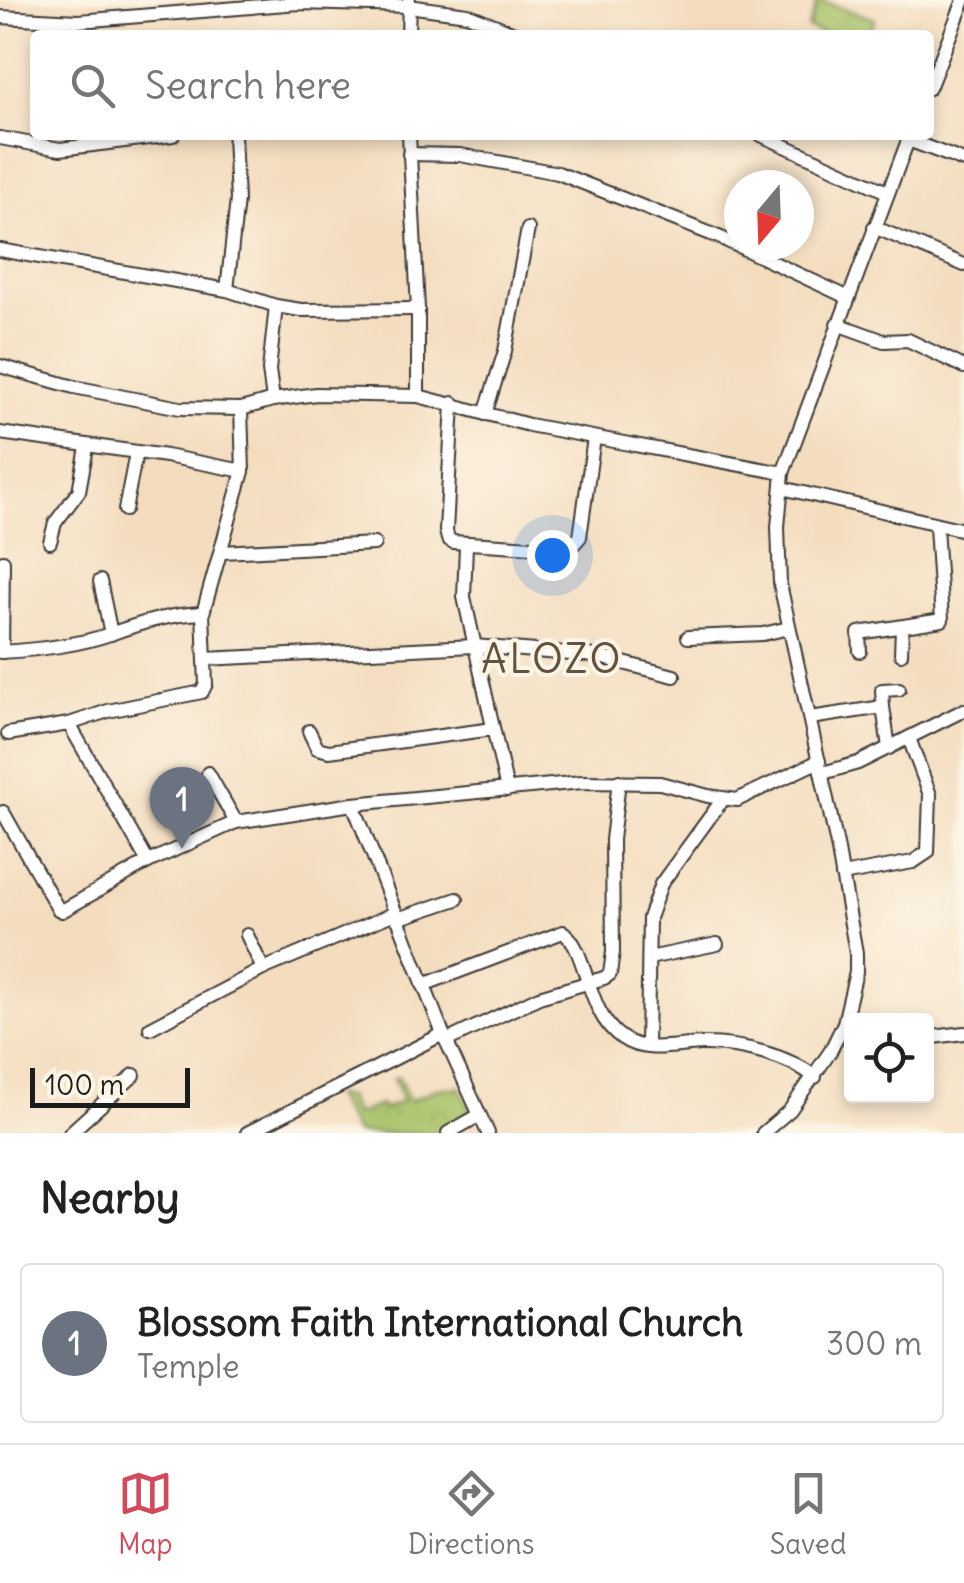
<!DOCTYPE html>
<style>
:root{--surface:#fff;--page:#f2f2f2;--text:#222;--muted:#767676;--line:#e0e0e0;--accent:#d1495b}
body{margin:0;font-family:Delius,sans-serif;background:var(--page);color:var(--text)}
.controls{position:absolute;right:30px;bottom:30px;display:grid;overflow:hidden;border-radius:10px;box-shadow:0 5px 15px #0003}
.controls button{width:90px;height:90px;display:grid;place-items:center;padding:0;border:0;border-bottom:2px solid var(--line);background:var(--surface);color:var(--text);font:50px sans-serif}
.compass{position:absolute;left:724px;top:170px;width:90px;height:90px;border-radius:50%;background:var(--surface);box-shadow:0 5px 15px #0003;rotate:199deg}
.scale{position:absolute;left:30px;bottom:25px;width:160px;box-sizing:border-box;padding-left:10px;border:5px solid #1c1c1c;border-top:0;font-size:28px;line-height:35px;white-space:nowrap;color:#1c1c1c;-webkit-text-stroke:8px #fcf5e5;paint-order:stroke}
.you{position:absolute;left:552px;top:555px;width:35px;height:35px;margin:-25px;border:8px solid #fff;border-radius:50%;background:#1a73e8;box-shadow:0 0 0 15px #1a73e833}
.badge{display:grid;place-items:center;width:65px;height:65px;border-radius:50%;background:var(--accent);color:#fff;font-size:32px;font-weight:700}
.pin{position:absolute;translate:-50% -82px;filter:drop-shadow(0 2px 5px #0008)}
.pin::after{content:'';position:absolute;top:52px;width:35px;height:30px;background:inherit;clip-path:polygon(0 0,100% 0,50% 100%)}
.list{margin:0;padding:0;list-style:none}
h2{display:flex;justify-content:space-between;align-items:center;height:130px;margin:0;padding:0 40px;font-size:42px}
h2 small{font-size:32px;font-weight:400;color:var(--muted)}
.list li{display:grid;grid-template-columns:65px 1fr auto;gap:30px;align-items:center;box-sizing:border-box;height:160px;margin:0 20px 20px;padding:0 20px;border:2px solid var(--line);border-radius:10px}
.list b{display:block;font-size:38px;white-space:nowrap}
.list p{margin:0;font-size:32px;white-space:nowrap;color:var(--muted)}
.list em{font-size:32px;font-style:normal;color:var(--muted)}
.icon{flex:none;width:55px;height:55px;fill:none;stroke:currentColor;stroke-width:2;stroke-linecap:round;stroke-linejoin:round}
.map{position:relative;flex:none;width:964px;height:1133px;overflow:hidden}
.search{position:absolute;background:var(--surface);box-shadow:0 5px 15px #0003;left:30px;right:30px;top:30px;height:110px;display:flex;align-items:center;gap:25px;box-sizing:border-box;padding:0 35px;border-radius:10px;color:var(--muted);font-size:38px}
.sheet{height:310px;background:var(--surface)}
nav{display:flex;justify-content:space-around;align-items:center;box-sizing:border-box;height:140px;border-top:2px solid var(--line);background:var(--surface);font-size:28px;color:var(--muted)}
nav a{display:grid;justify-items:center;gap:5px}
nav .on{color:var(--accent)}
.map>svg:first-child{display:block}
.grass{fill:url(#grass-tufts);stroke:#626f42;stroke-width:2.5}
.park{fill:url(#park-crowns);stroke:#626f42;stroke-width:2.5}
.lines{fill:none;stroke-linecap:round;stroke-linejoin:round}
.street-casing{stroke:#3c3934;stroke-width:16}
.street{stroke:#fff;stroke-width:12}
.labels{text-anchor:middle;stroke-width:8;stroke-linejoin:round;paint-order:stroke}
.quarter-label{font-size:40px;letter-spacing:2.5px;fill:#645241;stroke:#fcf5e5}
</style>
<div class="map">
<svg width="964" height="1133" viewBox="0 0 964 1133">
<defs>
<pattern id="grass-tufts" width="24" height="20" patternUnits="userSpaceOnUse" patternTransform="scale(2.5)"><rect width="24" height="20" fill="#a7c268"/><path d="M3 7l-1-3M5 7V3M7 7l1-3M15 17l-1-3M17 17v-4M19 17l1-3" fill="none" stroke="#8fa65a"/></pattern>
<pattern id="park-crowns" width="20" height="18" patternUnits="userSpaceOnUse" patternTransform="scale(2.5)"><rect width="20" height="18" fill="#a7c268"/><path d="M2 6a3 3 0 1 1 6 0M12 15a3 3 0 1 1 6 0" fill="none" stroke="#8fa65a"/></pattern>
</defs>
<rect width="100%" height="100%" fill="#fcf5e5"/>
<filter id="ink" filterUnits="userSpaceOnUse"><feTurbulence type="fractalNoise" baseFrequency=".01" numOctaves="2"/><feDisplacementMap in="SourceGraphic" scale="20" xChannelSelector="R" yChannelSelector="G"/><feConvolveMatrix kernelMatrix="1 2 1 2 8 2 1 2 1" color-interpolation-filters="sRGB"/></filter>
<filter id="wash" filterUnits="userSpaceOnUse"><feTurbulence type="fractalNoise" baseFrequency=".0048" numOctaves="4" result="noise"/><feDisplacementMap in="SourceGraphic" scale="40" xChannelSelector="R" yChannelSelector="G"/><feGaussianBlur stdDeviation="2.25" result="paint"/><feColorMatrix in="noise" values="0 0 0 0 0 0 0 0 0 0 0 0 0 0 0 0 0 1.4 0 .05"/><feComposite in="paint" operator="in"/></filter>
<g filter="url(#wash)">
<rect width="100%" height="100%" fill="#f4ddbf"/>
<polygon class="grass" points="818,0 875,19 869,35 828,35 808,28"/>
<polygon class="park" points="398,1077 410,1101 436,1089 460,1087 472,1115 438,1133 356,1133 334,1096 347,1097 356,1115 380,1105 383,1109 403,1101 393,1079"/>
</g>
<g filter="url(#ink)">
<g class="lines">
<defs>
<g id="street">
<polyline points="0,17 79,21 299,3 408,6 467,14 519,35"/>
<polyline points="408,35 409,0"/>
<polyline points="929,88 964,0"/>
<polyline points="409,135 418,309 418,396"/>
<polyline points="761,135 887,192"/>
<polyline points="0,138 60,149 173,135"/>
<polyline points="908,140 964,161"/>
<polyline points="409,154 460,155 558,173 721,238 847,297"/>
<polyline points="874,227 964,265"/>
<polyline points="0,250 227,290 276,306 301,310 418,309"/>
<polyline points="227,290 237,200 234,135"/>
<polyline points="837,324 884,341 908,340 964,367"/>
<polyline points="0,366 74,387 180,408 241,409 273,400 316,394 418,396 529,425 783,473"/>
<polyline points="273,400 269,370 276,306"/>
<polyline points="453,403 446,531 448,539 453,542 563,549 572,546 580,537 594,438"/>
<polyline points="485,414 505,351 528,229"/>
<polyline points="0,433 166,456 243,471"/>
<polyline points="782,488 964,530"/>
<polyline points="125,510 136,453"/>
<polyline points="50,542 55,523 79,491 87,447"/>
<polyline points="466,545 464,597 507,790"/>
<polyline points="222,552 374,544"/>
<polyline points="100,581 111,634"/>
<polyline points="688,637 763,634 789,628"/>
<polyline points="860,651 859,633 942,620 936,526"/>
<path d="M 0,652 C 36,650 76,646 110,634 C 141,623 170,614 203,613"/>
<polyline points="2,652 3,561"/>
<polyline points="901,654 902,627"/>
<polyline points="205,659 474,646 596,656 674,676"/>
<polyline points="883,707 882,690 899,689"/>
<polyline points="810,718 883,707 889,748"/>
<polyline points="69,724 148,862"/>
<polyline points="309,731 317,748 329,751 493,729"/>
<polyline points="8,734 69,724 108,711 202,692 206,684 203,613 243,471 241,409"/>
<polyline points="208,773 236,822"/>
<polyline points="823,773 858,763 964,710"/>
<polyline points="353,804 443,1034 488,1133"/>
<polyline points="3,812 58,909 62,911 148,862 236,822 353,804 582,782 660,783 708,796 737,800 819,761"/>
<polyline points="842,875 913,862 928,852 930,795 909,738"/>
<polyline points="397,919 457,899"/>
<polyline points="247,935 263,969"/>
<polyline points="649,958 717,944"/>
<path d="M 423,985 L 563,932 C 588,948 585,1013 622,1038 C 646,1055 678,1044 705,1044 C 741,1044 787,1055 815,1077"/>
<polyline points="150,1028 263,969 395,913"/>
<polyline points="926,1038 964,1033"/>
<polyline points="446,1041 539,997 604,978 610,974 613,952 612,840 619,781"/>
<polyline points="647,1047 649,918 661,884 723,799"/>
<polyline points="70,1133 134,1075"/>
<polyline points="247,1133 443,1034"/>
<polyline points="448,1133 478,1116"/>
<polyline points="763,1133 790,1110 830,1052 844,1023 856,972 856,953 837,845 780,584 778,527 783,473 910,135"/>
</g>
</defs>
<use href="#street" class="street-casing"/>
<use href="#street" class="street"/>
</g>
</g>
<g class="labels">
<g class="quarter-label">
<text x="552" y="673">ALOZO</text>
</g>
</g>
</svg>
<div class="controls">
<button><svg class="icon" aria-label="locate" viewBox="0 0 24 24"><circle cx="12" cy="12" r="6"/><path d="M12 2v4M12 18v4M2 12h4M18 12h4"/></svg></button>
</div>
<svg class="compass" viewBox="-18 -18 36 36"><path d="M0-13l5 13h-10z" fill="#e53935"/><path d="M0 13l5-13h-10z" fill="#767676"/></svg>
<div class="scale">100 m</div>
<div class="you"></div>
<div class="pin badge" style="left:182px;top:849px;background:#6b7280">1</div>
<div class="search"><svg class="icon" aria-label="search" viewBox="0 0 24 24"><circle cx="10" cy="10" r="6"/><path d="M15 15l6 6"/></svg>Search here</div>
</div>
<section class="sheet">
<h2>Nearby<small></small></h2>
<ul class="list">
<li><span class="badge" style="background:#6b7280">1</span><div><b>Blossom Faith International Church</b><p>Temple</p></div><em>300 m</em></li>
</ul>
</section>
<nav>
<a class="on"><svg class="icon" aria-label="map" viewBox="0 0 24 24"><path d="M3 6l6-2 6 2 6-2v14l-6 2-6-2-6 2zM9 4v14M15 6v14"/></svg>Map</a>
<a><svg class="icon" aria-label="directions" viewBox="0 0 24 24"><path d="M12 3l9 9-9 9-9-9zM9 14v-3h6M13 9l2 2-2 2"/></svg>Directions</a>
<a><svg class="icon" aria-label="saved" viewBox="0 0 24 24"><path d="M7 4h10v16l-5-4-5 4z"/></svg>Saved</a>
</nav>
